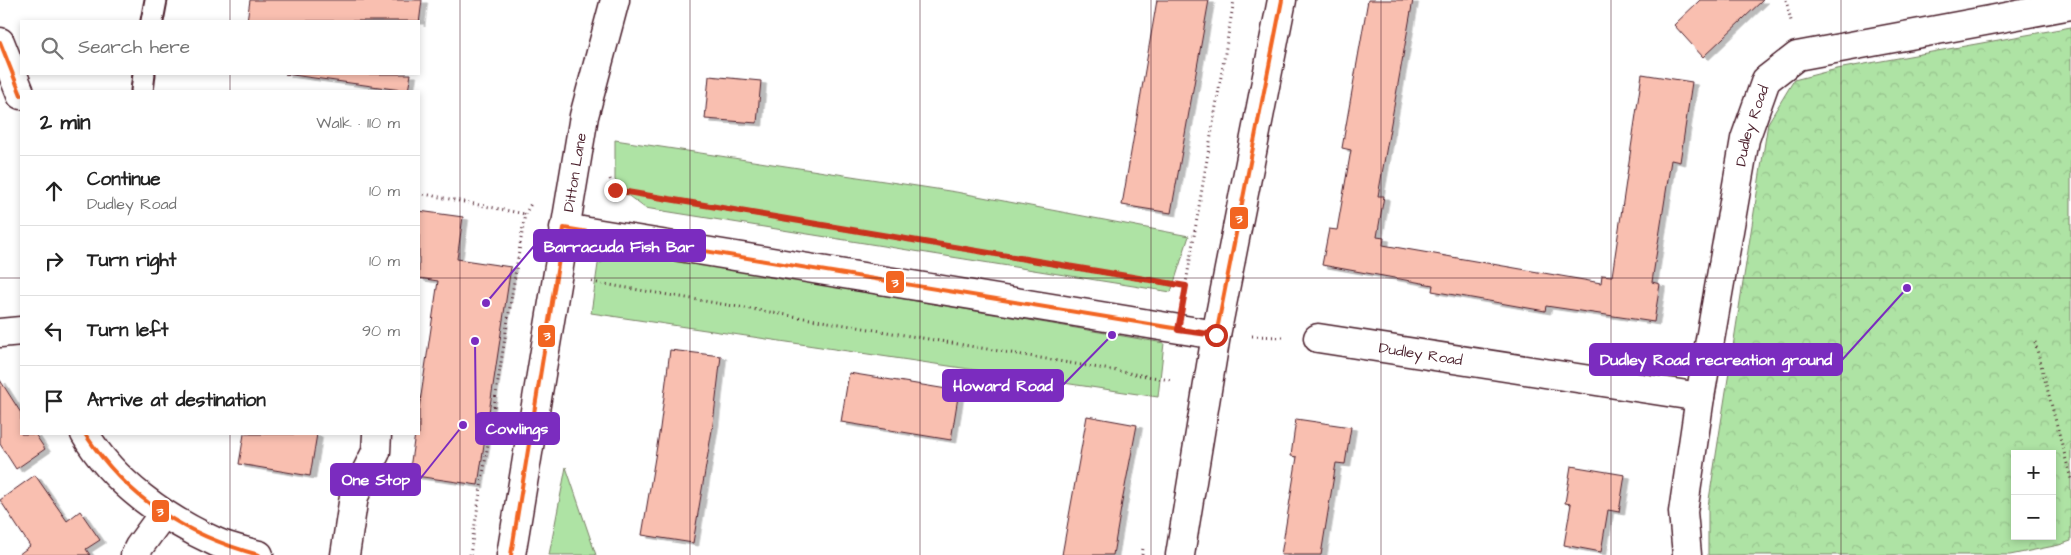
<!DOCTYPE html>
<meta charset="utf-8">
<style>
:root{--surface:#fff;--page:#f2f2f2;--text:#222;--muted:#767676;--line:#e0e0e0}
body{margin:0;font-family:"Architects Daughter",sans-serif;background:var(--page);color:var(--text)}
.controls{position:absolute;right:15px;bottom:15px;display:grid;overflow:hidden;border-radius:0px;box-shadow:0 2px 8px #0003}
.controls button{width:45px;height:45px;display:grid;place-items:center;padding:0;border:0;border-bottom:1px solid var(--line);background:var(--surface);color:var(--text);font:25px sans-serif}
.stop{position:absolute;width:15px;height:15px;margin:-11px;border:4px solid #c8321e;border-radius:50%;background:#fff}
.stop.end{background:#c8321e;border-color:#fff;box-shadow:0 1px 5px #0008}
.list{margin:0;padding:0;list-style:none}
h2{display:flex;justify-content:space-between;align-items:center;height:65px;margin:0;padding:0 20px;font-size:21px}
h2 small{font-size:16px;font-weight:400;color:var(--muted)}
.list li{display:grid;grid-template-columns:32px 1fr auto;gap:15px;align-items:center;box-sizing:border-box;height:70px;padding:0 20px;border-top:1px solid var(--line)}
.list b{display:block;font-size:19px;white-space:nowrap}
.list p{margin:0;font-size:16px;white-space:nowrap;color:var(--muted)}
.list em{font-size:16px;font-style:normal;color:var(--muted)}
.icon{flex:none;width:28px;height:28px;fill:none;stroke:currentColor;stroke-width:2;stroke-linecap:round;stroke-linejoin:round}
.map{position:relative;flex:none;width:2071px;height:555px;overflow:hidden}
.search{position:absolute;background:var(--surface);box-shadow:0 2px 8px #0003;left:20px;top:20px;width:400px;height:55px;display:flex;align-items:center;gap:12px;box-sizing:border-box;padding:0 18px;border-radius:0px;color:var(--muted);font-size:19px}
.panel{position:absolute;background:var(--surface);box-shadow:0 2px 8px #0003;left:20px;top:90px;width:400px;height:345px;border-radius:0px}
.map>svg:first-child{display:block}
.green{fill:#aee3a4;stroke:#7c8168}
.forest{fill:url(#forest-crowns);stroke:#7c8168;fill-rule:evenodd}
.building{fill:#f9bfb0;stroke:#4a1f2b;filter:url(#shadow)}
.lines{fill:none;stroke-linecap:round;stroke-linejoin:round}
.service-casing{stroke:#4a1f2b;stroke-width:25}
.minor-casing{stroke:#4a1f2b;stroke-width:31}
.secondary-casing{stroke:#4a1f2b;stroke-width:31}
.path{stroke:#4a1f2b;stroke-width:3;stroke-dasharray:1 4;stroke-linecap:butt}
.service{stroke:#fff;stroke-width:21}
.minor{stroke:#fff;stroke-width:28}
.secondary{stroke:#fff;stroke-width:28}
.bus-1-casing{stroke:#fff;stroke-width:8}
.bus-1{stroke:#f26522;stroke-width:4}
.route{stroke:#c8321e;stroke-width:6}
.grid{fill:none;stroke:#4a1f2b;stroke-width:1;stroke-opacity:0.55}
.labels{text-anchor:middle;stroke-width:4.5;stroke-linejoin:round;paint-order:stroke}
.street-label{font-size:15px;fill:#4a1f2b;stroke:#fff}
.leader{fill:none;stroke:#7b2cbf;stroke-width:2}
.callout-dot{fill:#7b2cbf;stroke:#fff;stroke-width:2}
.callout{fill:#7b2cbf;stroke:#7b2cbf;stroke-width:2}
.callout-label{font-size:16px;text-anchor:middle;font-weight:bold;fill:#fff}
.line-badge{stroke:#fff;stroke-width:2}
.badge-label{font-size:14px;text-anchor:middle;font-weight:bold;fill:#fff}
</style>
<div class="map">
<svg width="2071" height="555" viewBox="0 0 2071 555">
<defs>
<pattern id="forest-crowns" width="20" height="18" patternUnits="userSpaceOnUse" patternTransform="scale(1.25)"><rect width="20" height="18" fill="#aee3a4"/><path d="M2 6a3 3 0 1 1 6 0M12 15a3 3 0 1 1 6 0" fill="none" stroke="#97c28d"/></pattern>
<filter id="shadow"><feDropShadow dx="5.5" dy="3" stdDeviation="0" flood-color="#0004"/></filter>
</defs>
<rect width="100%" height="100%" fill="#fff"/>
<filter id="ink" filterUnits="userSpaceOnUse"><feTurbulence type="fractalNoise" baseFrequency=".02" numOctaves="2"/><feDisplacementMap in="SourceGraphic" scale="10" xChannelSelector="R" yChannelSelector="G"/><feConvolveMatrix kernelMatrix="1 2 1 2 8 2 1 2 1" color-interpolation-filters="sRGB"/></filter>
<g filter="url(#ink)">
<g class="green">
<polygon points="615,140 956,192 1189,236 1171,292 645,208 626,194 615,180"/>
<polygon points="640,254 1164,343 1158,397 591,313 598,264 618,255"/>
<polygon points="566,467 596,555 549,555"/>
</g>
<path class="forest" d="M 2071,27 L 2071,541 L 2059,545 L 2010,555 L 1708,555 L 1708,506 L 1768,123 L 1794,80 L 1837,69 ZM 2015,454 L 2052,454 L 2052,536 L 2015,536 Z"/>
<g class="building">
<polygon points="250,0 422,0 419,24 419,21 247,21"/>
<polygon points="1157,0 1209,0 1171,213 1122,205"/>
<polygon points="1368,0 1413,0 1378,196 1384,196 1377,237 1384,238 1383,245 1601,283 1602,275 1612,276 1642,74 1692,82 1680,162 1671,160 1652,282 1660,284 1654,322 1546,306 1545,311 1432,291 1433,285 1322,265 1329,229 1337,230 1351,150 1342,148"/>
<polygon points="1700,0 1763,0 1703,57 1674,25"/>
<polygon points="285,74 411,74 408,91"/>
<polygon points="709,76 761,81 757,123 705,119"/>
<polygon points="419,211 463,217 457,259 511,267 478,485 409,475 415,434 419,434 419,409 438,281 419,278"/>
<polygon points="670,350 721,356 713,424 693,543 642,535 660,428"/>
<polygon points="849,373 959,391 951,440 841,422"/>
<polygon points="0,380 21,413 21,434 35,434 45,449 16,469 0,444"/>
<polygon points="1087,416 1137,425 1122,502 1113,555 1062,555"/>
<polygon points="1296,419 1351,427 1345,464 1336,463 1321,555 1281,555 1297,457 1291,456"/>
<polygon points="244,434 317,434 310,476 239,464"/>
<polygon points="1571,466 1625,475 1619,512 1608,510 1601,552 1564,545 1571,504 1565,503"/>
<polygon points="35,475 67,521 80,511 100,540 86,549 90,555 18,555 30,546 0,500"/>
</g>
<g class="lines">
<defs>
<g id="service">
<polyline points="152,21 156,0"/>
<polyline points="142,91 144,74"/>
</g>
<g id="minor">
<polyline points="0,42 21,95"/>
<polyline points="564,228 1216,335"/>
<polyline points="0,333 21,331"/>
<path id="s1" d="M 1318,338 L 1700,397"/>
<path d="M 85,434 C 113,482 165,519 216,542 C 229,548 245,551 259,555"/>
<polyline points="135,555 139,547 163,514"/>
<polyline points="345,555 354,496 376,452 377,434"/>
<polyline points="1180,555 1216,335 1282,0"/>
<path id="s2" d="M 1687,555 L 1683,512 L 1700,397 L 1745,139 L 1766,80 L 1797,56 L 2071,5"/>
</g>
<g id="secondary">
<path id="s3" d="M 511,555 L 584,116 L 615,0"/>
</g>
</defs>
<use href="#service" class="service-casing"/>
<use href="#minor" class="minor-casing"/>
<use href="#secondary" class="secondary-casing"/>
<g class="path">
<polyline points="1786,0 1791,21"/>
<polyline points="610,179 615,190 1186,287"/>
<polyline points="419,193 525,214"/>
<polyline points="592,282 1170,380"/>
<polyline points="1184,295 1234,0"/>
<polyline points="1252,336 1283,337"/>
<polyline points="2035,342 2071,479"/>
<polyline points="470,555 525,214 532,202"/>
<polyline points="1142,555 1143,548"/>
</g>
<use href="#service" class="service"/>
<use href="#minor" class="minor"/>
<use href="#secondary" class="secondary"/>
<defs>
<g id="bus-1">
<polyline points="0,42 21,95"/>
<path d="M 85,434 C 128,499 185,535 259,555"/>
<polyline points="511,555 564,228 1216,335 1282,0"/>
</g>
</defs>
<use href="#bus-1" class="bus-1-casing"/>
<use href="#bus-1" class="bus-1"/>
</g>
</g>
<g class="lines" filter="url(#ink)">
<polyline class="route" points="615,190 1186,286 1178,330 1216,335"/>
</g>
<path class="grid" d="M 230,0 L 230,21M 460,0 L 460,555M 690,0 L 690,555M 920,0 L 920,555M 1151,0 L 1151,555M 1381,0 L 1381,555M 1611,0 L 1611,555M 1841,0 L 1841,555M 230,74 L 230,91M 0,278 L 21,278M 419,278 L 2071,278M 230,434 L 230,555"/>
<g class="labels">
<g class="street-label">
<text dy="5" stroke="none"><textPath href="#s2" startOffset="436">Dudley Road</textPath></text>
<text dy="5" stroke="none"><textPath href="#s3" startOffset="388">Ditton Lane</textPath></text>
<text dy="5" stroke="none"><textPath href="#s1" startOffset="104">Dudley Road</textPath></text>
</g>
</g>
<path class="leader" d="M486 303L534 246M1907 288L1842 360M1112 335L1063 385M475 341L476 429M463 425L420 479"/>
<g class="callout-dot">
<circle cx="486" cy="303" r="5"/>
<circle cx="1907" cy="288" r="5"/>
<circle cx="1112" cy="335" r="5"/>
<circle cx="475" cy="341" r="5"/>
<circle cx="463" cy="425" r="5"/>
</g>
<g class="callout">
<rect x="534" y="230" width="171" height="31" rx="5"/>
<rect x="1590" y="344" width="252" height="31" rx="5"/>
<rect x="943" y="370" width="120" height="31" rx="5"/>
<rect x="476" y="413" width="83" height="31" rx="5"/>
<rect x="331" y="464" width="89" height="31" rx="5"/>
</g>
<g class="callout-label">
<text x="619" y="252">Barracuda Fish Bar</text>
<text x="1716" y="365">Dudley Road recreation ground</text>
<text x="1003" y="391">Howard Road</text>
<text x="517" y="434">Cowlings</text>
<text x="376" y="485">One Stop</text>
</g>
<g class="line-badge">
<rect x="1229" y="206" width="20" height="24" rx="5" fill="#f26522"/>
<rect x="885" y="270" width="20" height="24" rx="5" fill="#f26522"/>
<rect x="537" y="324" width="19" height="24" rx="5" fill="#f26522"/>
<rect x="151" y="499" width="19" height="24" rx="5" fill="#f26522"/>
</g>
<g class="badge-label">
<text x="1239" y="223">3</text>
<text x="895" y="287">3</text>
<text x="547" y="340">3</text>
<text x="160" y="516">3</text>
</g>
</svg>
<div class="controls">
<button>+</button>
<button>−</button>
</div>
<div class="stop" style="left:1216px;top:335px"></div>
<div class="stop end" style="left:615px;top:190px"></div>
<div class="search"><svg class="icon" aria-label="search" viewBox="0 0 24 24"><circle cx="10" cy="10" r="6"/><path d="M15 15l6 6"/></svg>Search here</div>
<section class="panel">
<h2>2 min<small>Walk · 110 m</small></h2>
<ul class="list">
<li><svg class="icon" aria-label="ahead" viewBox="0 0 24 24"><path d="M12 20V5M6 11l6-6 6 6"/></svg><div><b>Continue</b><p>Dudley Road</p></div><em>10 m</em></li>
<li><svg class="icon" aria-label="right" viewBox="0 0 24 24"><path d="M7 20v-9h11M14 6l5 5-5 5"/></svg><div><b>Turn right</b></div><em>10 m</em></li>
<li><svg class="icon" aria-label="left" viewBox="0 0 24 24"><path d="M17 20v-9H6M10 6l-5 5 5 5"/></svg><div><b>Turn left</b></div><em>90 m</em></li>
<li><svg class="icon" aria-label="arrive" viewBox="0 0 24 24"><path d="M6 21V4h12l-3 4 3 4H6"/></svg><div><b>Arrive at destination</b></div></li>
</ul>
</section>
</div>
